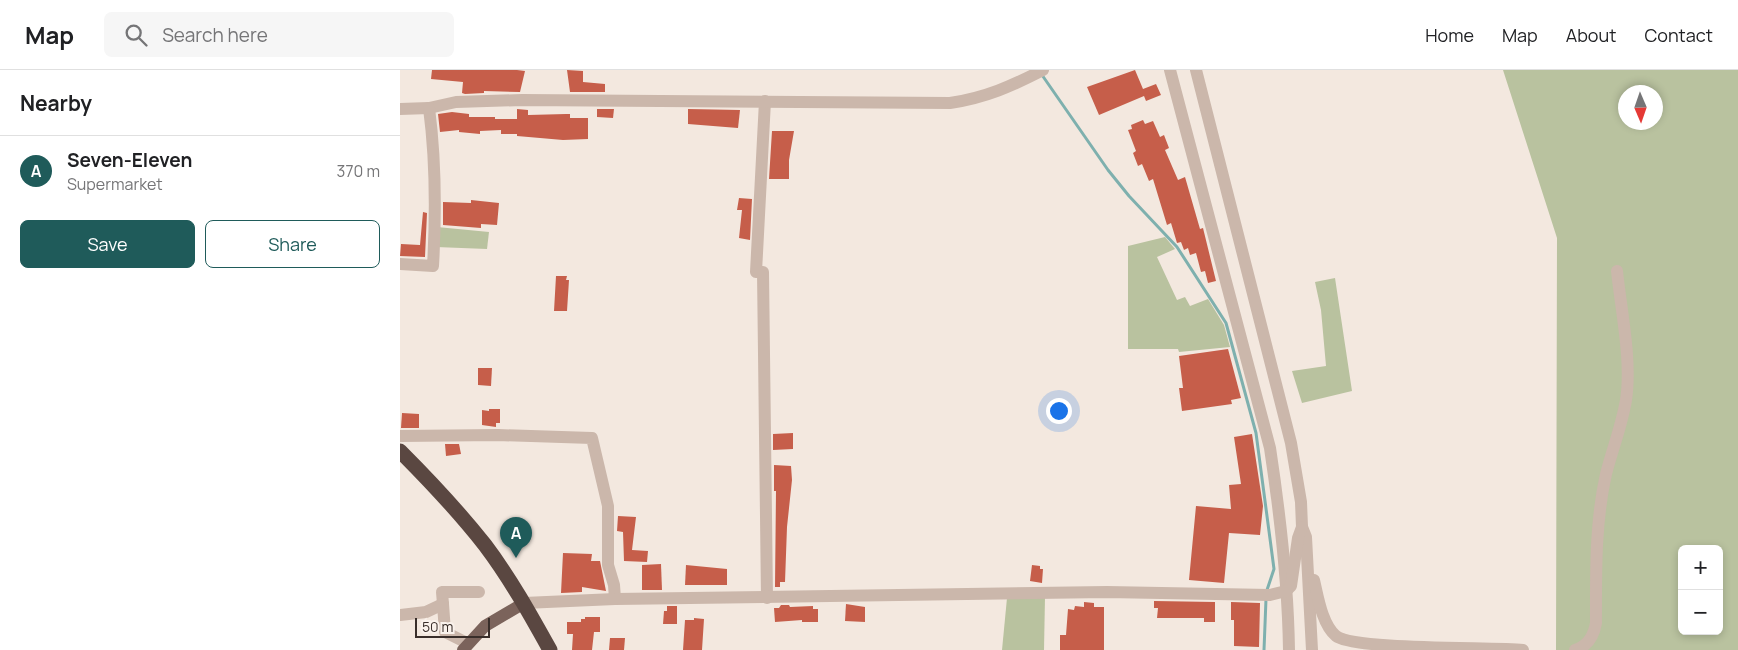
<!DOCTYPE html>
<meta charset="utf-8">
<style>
:root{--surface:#fff;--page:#f6f6f6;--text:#202124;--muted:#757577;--line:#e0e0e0;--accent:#1f5b5a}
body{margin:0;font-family:Manrope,sans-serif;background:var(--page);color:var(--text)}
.controls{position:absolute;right:15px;bottom:15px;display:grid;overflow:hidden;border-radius:8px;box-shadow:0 2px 8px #0003}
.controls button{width:45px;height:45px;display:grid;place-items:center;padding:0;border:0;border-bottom:1px solid var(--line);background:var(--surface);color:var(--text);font:25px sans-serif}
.compass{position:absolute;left:1218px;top:15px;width:45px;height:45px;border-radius:50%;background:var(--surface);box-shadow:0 2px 8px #0003;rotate:178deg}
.scale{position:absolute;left:15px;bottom:12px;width:75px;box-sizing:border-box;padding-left:5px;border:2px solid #392e2a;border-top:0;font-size:14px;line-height:18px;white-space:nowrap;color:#392e2a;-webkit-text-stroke:4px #faf2ec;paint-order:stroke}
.you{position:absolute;left:658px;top:340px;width:18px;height:18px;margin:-12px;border:4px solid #fff;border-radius:50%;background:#1a73e8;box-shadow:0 0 0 8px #1a73e833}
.badge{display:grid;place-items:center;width:32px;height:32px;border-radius:50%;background:var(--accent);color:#fff;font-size:16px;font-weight:700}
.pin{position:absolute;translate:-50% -41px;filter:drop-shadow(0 1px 2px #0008)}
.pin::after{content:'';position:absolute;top:26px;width:18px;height:15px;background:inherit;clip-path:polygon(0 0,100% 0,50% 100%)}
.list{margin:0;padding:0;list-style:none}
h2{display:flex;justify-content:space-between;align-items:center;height:65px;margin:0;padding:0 20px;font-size:21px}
h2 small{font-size:16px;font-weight:400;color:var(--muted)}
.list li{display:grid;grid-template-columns:32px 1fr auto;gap:15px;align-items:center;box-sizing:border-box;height:70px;padding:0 20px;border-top:1px solid var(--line)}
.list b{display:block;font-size:19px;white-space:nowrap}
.list p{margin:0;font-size:16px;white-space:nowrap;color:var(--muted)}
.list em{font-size:16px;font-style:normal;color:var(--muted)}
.actions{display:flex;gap:10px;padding:15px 20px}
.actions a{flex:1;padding:11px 0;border:1px solid var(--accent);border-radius:8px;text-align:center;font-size:18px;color:var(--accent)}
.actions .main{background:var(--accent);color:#fff}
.icon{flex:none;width:28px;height:28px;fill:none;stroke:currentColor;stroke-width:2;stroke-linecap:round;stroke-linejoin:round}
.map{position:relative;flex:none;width:1338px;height:580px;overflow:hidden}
header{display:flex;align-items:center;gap:30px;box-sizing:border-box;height:70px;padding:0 25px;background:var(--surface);border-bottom:1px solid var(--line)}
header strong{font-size:24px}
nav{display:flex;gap:28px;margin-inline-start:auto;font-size:18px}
.search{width:350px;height:45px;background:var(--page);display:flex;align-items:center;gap:12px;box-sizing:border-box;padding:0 18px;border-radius:8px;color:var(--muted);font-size:19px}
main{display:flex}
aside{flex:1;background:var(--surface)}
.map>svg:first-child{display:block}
.green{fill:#b9c29f;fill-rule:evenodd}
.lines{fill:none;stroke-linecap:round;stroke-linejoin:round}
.stream{stroke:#7eb0ae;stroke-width:3}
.building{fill:#c65e4a}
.minor{stroke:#cbb7ab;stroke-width:12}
.major{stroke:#7b635b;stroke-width:12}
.highway{stroke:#5a4741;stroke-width:15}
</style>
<header>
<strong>Map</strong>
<div class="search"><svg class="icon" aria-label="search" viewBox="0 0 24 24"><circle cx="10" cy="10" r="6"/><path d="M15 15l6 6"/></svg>Search here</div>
<nav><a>Home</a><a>Map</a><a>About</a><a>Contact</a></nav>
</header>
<main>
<aside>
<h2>Nearby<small></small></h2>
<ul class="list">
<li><span class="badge">A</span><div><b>Seven-Eleven</b><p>Supermarket</p></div><em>370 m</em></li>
</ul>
<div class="actions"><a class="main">Save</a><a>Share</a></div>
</aside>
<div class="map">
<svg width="1338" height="580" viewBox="0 0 1338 580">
<rect width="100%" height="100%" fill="#f3e8df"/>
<g class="green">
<path d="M 1103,0 L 1338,0 L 1338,580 L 1156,580 L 1157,168 ZM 1226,22 L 1256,22 L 1256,52 L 1226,52 ZM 1282,479 L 1319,479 L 1319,561 L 1282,561 Z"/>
<polygon points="37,157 89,162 87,179 36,177"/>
<polygon points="765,167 775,179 757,187 777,230 785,227 790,236 808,229 824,255 830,277 779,282 778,279 728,279 728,176"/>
<polygon points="935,208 952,321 902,333 892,301 926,296 921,240 915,212"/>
<polygon points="645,527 644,580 602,580 607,528"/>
</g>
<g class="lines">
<g class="stream">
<polyline points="642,5 708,100 729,126 777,177 826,253 856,363 874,499 866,523"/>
<polyline points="864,580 866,529"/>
</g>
</g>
<g class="building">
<polygon points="32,0 117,0 125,1 120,22 84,21 84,23 65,24 62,23 63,12 31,9"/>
<polygon points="167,0 183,1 183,12 205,14 205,22 170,22"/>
<polygon points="735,0 743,19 756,14 761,25 746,31 744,26 699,45 687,17"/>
<polygon points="117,39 128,40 128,45 166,44 170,44 170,48 188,48 188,69 163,70 117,66 117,64 101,64 101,60 80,61 80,64 59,62 59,60 40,62 38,44 52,42 69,44 69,47 95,47 95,49 117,49"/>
<polygon points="197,39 214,39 213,48 197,47"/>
<polygon points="288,39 340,40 338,58 288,54"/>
<polygon points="743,50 745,54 753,51 760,67 764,65 769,78 765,80 778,110 785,107 800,159 803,158 816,211 808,213 805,201 801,202 796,183 790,185 788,178 784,180 781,172 777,173 771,153 767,155 753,109 749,111 742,94 738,96 733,83 736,81 728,60 732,59 731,55"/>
<polygon points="372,61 394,61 389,90 389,109 369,109"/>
<polygon points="339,128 352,129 350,170 339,168 342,140 337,140"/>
<polygon points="71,130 99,133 97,155 81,154 81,158 43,155 43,132 71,133"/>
<polygon points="23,142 27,143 25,187 0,186 1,174 20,175"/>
<polygon points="156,206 167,206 166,210 169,210 167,241 154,241"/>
<polygon points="828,279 841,328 831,330 832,334 782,341 779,318 783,318 779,286"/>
<polygon points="78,298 92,298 91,316 78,315"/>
<polygon points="89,339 100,339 100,353 96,353 96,357 82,355 82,340 89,341"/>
<polygon points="2,343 19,344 19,358 1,358"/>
<polygon points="393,363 393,379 373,380 373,364"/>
<polygon points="852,364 863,436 860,465 829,463 824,513 789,510 796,436 831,439 829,415 841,414 834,367"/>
<polygon points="45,374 59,374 61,384 46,386"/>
<polygon points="374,395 391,396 392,410 387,457 385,512 380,512 380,517 375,517 376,421 374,421"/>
<polygon points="218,446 236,447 232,480 248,481 247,492 224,491 223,462 217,461"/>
<polygon points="163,483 192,484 191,491 200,491 206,521 182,517 182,522 161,523"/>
<polygon points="261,494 262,520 242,520 242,495"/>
<polygon points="286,495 327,499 327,515 285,515"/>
<polygon points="632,495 640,496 640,499 643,499 642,513 630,511"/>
<polygon points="754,531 815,532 815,552 804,552 804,548 757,548 758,538 754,538"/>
<polygon points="684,532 694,533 694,537 704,537 704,580 660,580 660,565 666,565 668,539 674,540 675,536 684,537"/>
<polygon points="831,532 860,533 859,577 834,576 834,550 831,550"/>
<polygon points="446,534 465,537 465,552 445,551"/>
<polygon points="381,535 389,535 390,537 413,536 413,539 418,539 418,552 402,552 402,550 375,552 374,538 379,538"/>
<polygon points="267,536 277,536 277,554 263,554 264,541 267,541"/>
<polygon points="185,547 200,547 200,562 194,562 192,580 172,580 173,564 167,564 167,552 181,552 181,549 185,549"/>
<polygon points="294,548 304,549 302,580 283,580 285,550 294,550"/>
<polygon points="210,568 225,568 224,580 209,580"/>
</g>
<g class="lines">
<g class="minor">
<path d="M 770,0 L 870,378 C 880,444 888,513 889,580"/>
<polyline points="796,0 891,373 901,432 902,457 906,467 912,580"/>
<polyline points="365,31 356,202 363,202 367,528"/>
<path d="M 0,39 L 29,38 L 56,32 L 122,30 L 550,33 C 585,28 612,16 643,0"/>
<path d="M 0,194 L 33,196 C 36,143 36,91 29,38"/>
<polyline points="0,366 98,365 192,368 208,436 208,495 214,515 215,529"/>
<path d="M 914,510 C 918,527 922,554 936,566 C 954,580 1091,577 1123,580"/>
<polyline points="124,533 215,529 707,522 870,525 886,521 891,516 898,468 902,457"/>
<polyline points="43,534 42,522 79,522"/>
<polyline points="0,545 26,542 43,534 45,562 67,573"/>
<path d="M 1175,580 C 1188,576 1194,565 1196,553 C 1196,503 1195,453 1206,404 C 1212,380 1222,355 1226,330 C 1232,291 1221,240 1217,201"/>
</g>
<polyline class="major" points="63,580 85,556 124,533"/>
<path class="highway" d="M 0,381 C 30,411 59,442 85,475 C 110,508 130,544 150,580"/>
</g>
</svg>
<div class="controls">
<button>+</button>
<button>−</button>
</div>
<svg class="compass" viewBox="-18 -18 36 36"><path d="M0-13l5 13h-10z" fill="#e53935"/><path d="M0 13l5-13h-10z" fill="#757577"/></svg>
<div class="scale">50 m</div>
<div class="you"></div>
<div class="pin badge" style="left:116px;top:488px">A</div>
</div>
</main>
